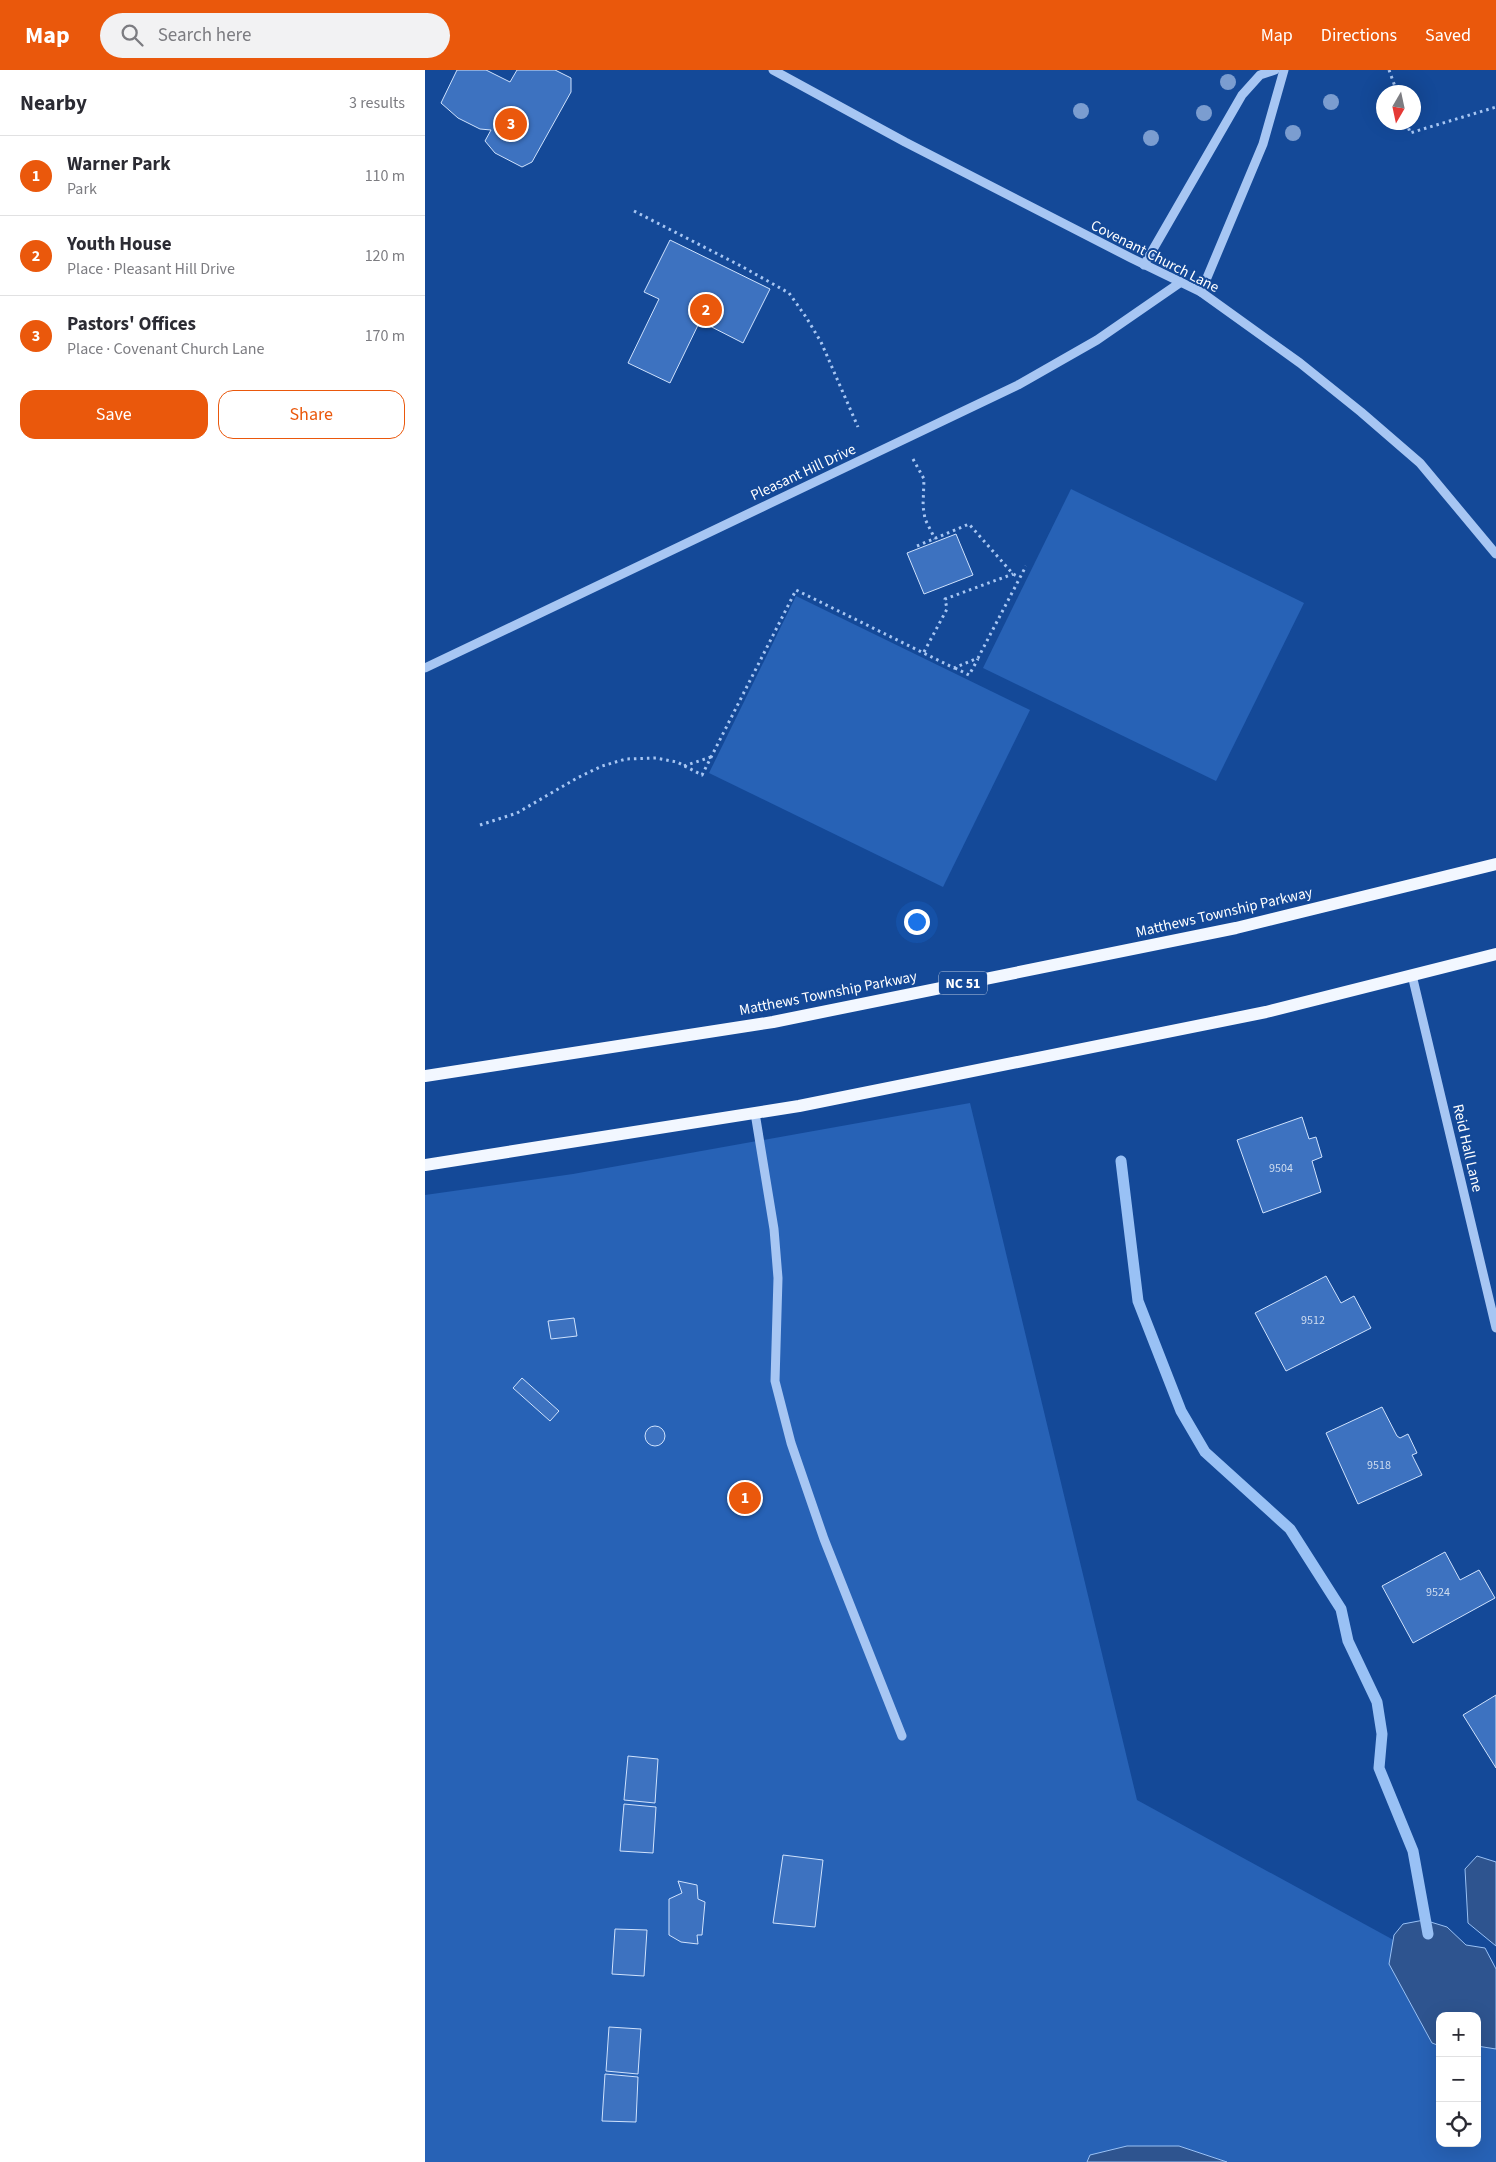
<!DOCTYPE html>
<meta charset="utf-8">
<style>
:root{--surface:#fff;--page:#f2f2f3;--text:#2b2b33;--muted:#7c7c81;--line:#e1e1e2;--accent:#ea580c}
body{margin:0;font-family:"Source Sans 3",sans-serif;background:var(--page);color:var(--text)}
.controls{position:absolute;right:15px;bottom:15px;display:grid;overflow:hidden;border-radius:10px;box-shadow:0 5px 20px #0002}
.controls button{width:45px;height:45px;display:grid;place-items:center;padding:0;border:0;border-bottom:1px solid var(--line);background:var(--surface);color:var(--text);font:25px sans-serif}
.compass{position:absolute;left:951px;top:15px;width:45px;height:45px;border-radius:50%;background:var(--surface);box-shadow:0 5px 20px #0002;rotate:189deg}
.you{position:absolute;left:491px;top:851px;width:18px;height:18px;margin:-12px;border:4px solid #fff;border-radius:50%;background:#1a73e8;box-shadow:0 0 0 8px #1a73e833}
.badge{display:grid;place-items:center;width:32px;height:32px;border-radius:50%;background:var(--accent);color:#fff;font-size:16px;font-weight:700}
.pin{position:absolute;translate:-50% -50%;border:2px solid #fff;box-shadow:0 1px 5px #0006}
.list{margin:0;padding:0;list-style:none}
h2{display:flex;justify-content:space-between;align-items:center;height:65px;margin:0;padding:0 20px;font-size:21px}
h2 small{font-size:16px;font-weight:400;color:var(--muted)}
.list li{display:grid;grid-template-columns:32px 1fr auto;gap:15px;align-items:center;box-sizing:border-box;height:80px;padding:0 20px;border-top:1px solid var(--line)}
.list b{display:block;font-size:19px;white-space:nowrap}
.list p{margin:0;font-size:16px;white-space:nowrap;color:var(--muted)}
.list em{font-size:16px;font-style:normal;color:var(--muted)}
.actions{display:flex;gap:10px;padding:15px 20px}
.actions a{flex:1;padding:11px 0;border:1px solid var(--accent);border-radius:15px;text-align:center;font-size:18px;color:var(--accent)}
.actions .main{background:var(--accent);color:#fff}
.icon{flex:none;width:28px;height:28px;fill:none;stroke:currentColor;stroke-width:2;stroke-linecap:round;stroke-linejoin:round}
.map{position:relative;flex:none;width:1071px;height:2092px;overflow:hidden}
header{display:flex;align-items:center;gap:30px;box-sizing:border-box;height:70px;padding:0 25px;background:var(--accent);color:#fff}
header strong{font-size:24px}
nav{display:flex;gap:28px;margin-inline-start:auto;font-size:18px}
.search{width:350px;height:45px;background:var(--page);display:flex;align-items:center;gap:12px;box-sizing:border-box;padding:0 18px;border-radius:28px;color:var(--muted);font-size:19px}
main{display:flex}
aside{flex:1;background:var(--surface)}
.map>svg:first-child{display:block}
.green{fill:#2762b6;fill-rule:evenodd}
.water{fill:#2e548f;stroke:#99c1f5}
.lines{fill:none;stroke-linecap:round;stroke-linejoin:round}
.stream{stroke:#99c1f5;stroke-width:11}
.building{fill:#3d72c0;stroke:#cfe2fd}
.path{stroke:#a7c6f3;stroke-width:3;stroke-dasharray:2.5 4;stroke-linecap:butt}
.minor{stroke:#a7c6f3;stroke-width:9}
.major{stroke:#f2f7ff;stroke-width:12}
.tree{fill:#7b9dd0}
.labels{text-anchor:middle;stroke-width:4;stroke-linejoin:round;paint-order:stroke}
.number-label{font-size:12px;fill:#cedcef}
.shield{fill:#144998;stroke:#b8c8e0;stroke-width:1}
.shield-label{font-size:14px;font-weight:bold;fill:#fff}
.street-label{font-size:15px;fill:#fff;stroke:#144998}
</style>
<header>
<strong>Map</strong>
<div class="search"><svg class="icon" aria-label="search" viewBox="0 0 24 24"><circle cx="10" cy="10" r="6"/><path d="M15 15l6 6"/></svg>Search here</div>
<nav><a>Map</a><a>Directions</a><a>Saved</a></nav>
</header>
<main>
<aside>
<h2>Nearby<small>3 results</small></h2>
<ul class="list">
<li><span class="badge">1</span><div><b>Warner Park</b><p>Park</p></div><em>110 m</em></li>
<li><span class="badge">2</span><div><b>Youth House</b><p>Place · Pleasant Hill Drive</p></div><em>120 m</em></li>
<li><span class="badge">3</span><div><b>Pastors' Offices</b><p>Place · Covenant Church Lane</p></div><em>170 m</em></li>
</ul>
<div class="actions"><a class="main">Save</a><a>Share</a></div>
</aside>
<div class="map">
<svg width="1071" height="2092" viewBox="0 0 1071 2092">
<rect width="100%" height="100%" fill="#144998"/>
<g class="green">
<polygon points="646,419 879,533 791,711 558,598"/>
<polygon points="371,526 605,640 518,817 284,703"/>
<path d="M 545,1033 L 712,1730 L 1071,1926 L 1071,2092 L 0,2092 L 0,1125 L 148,1104 ZM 1015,1946 L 1052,1946 L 1052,2073 L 1015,2073 Z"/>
</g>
<g class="water">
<polygon points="1052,1786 1071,1792 1071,1876 1043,1853 1040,1799"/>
<polygon points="999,1850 1022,1857 1041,1875 1060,1878 1071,1899 1071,1979 1052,1976 1052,1946 1015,1946 1015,1976 1007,1973 964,1894 969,1865 978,1854"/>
<polygon points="702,2076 754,2076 802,2092 662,2092 665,2085"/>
</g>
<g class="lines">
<polyline class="stream" points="696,1091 713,1231 756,1341 780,1382 865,1459 916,1539 923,1571 952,1632 957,1664 954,1698 988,1781 1003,1864"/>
</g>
<g class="building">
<polygon points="32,0 61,0 85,12 92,0 130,0 146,8 146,22 107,92 97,97 70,83 60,71 66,60 55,59 33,48 16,33"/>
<polygon points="245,170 345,219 318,273 275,251 245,313 203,293 234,229 219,222"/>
<polygon points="531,464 548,505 499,524 482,483"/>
<polygon points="877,1047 884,1069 891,1067 897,1087 887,1091 896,1122 838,1143 812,1070"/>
<polygon points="901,1206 916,1233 929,1226 946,1258 861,1301 830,1243"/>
<polygon points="149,1248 152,1266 126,1269 123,1251"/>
<polygon points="97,1308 134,1341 125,1351 88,1318"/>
<polygon points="957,1337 972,1366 975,1368 983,1364 992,1383 987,1385 997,1405 933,1434 901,1363"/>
<circle cx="230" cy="1366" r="10"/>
<polygon points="1020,1482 1035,1510 1054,1500 1070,1528 988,1573 957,1516"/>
<polygon points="1071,1625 1071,1698 1038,1645"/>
<polygon points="203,1686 233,1689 230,1733 199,1730"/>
<polygon points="199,1734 231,1737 228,1783 195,1781"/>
<polygon points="358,1785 398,1790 390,1857 348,1853"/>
<polygon points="253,1811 272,1815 273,1829 280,1832 277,1865 272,1865 273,1874 256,1872 244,1865 244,1829 257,1823"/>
<polygon points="190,1859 222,1860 219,1906 187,1904"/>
<polygon points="184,1957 216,1959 213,2004 181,2001"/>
<polygon points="180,2004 213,2007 211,2052 177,2051"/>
</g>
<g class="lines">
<g class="path">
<polyline points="964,0 972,22"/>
<polyline points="982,52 985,63 1071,37"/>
<polyline points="209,141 316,196 364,223 381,247 396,272 433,357"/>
<polyline points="488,389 499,409 498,436 500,449 510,469"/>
<polyline points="492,476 544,454 588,504 594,507"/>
<polyline points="499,582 522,539 520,529 588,504"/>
<polyline points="530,598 544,605 553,589"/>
<polyline points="259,696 286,687"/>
<polyline points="55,755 92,743 152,708 177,696 201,689 231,688 252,692 277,705 371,520 529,598 553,588 601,496"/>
</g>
<g class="minor">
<polyline points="348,0 480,72 706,188 776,222 875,293 936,342 995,393 1071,484"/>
<polyline points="719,195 817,25 835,5 850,0"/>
<polyline points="776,222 838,74 859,0"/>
<polyline points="0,598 593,315 672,270 756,212"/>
<polyline points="987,905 1071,1258"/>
<polyline points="330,1043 349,1159 353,1208 350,1311 366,1373 399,1469 477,1666"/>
</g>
<g class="major">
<polyline points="0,1006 348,952 811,858 1071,794"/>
<polyline points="0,1095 374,1036 841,942 1071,884"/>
</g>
</g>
<g class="tree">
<circle cx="803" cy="12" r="8"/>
<circle cx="906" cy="32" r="8"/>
<circle cx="656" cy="41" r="8"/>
<circle cx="779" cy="43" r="8"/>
<circle cx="868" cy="63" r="8"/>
<circle cx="726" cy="68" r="8"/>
</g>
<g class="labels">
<g class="number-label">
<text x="856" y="1102">9504</text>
<text x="888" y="1254">9512</text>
<text x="954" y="1399">9518</text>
<text x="1013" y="1526">9524</text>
</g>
<rect class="shield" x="514" y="901.5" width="48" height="23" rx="4"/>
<g class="shield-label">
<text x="538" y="918">NC 51</text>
</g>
<g class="street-label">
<text transform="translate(730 186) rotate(27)" y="5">Covenant Church Lane</text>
<text transform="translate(378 402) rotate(-25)" y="5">Pleasant Hill Drive</text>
<text transform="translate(799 842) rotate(-13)" y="5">Matthews Township Parkway</text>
<text transform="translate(403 923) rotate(-11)" y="5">Matthews Township Parkway</text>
<text transform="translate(1043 1078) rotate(77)" y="5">Reid Hall Lane</text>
</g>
</g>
</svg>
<div class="controls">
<button>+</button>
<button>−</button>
<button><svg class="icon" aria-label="locate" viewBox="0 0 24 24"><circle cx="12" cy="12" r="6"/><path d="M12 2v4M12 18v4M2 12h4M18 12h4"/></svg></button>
</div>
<svg class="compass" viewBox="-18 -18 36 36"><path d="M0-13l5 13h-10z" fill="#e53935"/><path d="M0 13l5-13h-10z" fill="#7c7c81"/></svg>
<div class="you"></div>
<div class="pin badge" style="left:320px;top:1428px">1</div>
<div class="pin badge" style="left:281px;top:240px">2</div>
<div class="pin badge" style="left:86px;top:54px">3</div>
</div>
</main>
